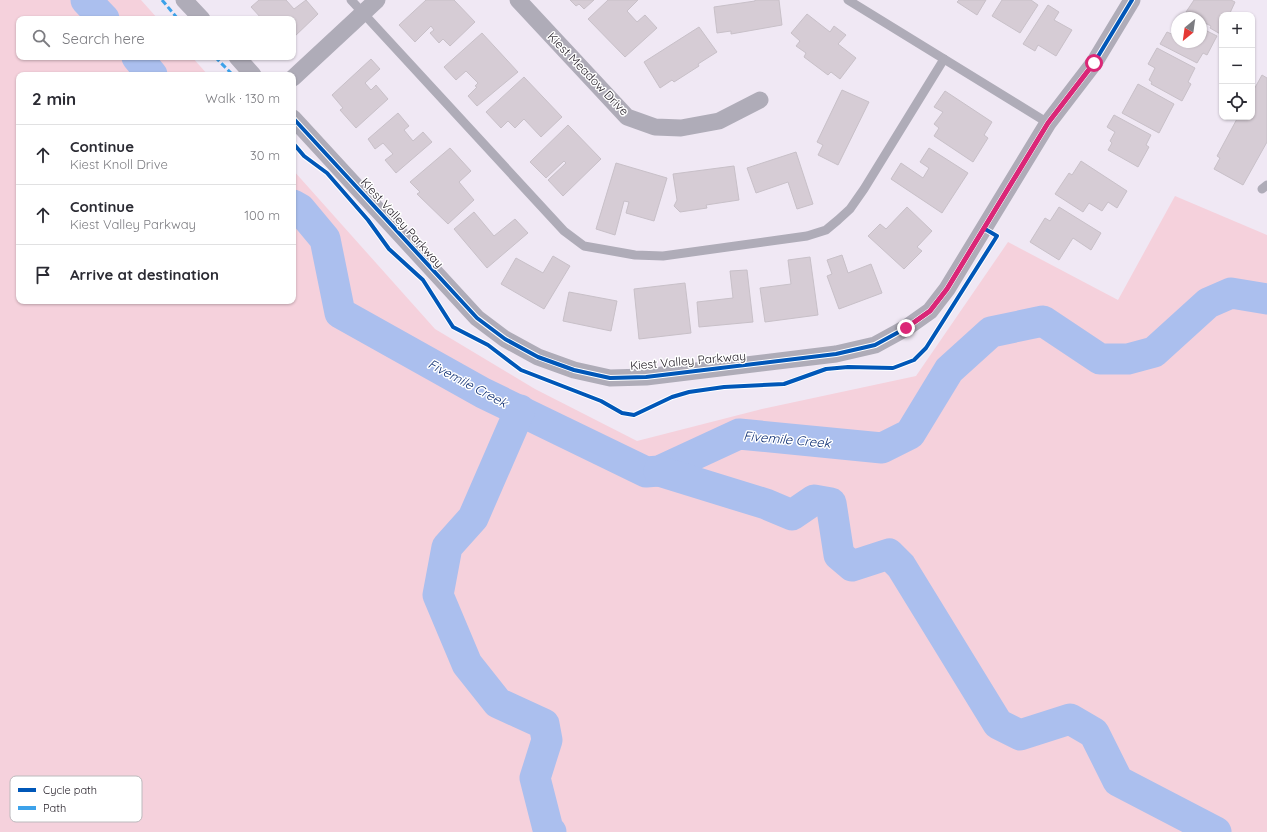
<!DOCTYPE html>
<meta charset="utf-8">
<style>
:root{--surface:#fff;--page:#f2f2f3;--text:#2b2b33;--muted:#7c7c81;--line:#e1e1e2}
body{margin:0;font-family:Quicksand,sans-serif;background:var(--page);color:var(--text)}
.controls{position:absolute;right:12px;top:12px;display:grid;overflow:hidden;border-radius:8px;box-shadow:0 1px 3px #0004}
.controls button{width:36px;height:36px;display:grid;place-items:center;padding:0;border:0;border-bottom:1px solid var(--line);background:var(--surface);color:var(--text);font:20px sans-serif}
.compass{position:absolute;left:1171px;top:12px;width:36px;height:36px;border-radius:50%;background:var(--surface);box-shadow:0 1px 3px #0004;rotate:209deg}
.stop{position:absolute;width:12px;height:12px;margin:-9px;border:3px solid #db2777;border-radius:50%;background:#fff}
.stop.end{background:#db2777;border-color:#fff;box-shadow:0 1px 4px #0008}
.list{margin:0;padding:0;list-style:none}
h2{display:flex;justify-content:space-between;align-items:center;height:52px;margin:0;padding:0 16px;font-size:17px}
h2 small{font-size:13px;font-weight:400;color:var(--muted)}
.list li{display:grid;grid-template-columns:26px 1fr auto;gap:12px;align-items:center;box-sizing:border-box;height:60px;padding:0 16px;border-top:1px solid var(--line)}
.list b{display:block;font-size:15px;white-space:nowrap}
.list p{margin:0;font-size:13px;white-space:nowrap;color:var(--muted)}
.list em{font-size:13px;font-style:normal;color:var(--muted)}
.icon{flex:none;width:22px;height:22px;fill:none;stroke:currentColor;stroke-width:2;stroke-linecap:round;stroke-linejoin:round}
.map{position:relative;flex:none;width:1267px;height:832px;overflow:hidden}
.search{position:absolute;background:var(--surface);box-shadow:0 1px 3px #0004;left:16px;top:16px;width:280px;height:44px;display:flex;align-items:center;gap:10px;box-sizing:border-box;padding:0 14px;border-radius:8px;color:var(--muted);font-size:15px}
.panel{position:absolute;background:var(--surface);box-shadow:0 1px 3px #0004;left:16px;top:72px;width:280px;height:232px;border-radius:8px}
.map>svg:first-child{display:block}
.green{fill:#f5d1dc}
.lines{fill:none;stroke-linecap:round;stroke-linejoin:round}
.river{stroke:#abbfee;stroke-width:31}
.building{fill:#d6ccd5;stroke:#c8c0c8}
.lane{stroke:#afacb8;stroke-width:9}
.street{stroke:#afacb8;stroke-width:17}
.quiet{stroke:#3da2ea;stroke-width:3;stroke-dasharray:6 3;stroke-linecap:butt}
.cycleway-casing{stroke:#fff;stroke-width:6}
.cycleway{stroke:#0057b8;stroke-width:4}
.route{stroke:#db2777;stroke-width:5}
.labels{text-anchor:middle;stroke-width:3;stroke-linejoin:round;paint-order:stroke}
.street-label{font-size:12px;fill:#1f1922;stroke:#fff}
.water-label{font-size:13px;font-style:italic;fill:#0d2e73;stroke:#fff}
.key{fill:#fff;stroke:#bcbabd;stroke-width:1}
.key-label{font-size:11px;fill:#1f1922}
</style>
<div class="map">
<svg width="1267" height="832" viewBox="0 0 1267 832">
<rect width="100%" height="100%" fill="#f0e8f4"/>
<polygon class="green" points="0,0 141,0 158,19 19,19 19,57 192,57 208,75 19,75 19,301 293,301 293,170 435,329 535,389 637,441 762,409 916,376 1008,242 1118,300 1175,196 1267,235 1267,832 0,832"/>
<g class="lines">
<g class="river">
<polyline points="86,0 104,19"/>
<polyline points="137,57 152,75"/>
<polyline points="293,205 300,209 325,239 340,313 483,393 646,472 659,471 739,434 882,448 910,434 949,370 991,332 1043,321 1100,359 1128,359 1154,352 1208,303 1231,293 1267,299"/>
<polyline points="520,410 473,518 447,547 438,595 467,664 498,703 544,724 547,740 535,778 548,829 551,832"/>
<polyline points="659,471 766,504 792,515 814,500 831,503 839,555 852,566 889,554 901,566 998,724 1020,735 1070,719 1094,733 1118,781 1216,832"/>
</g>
</g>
<g class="building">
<polygon points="259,0 286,0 294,9 306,0 318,14 293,38 293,19 262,19 251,7"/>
<polygon points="426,0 454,0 475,22 450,46 443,39 439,43 430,33 434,30 431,26 415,42 399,25"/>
<polygon points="570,0 594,0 584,9 579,4 576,6"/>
<polygon points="608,0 638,0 627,11 637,22 645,15 657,28 625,57 588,19"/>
<polygon points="755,0 779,0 782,25 731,34 731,31 717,33 714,7 755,1"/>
<polygon points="959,0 986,0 977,15 957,2"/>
<polygon points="1002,0 1031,0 1038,5 1020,33 992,16"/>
<polygon points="1194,0 1231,0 1235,2 1230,13 1234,15 1222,15 1222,35 1210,28 1211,26 1201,21 1201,18 1197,18 1186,12"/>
<polygon points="1048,5 1059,12 1054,20 1072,30 1056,56 1038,45 1035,51 1023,44"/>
<polygon points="807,14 830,32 834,26 846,35 838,44 856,58 840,79 831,72 828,75 804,57 806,53 796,46 800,41 791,33"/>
<polygon points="699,27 717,52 698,64 699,66 674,82 672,80 660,88 644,62"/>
<polygon points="1201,28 1217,36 1207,55 1203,53 1197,63 1160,44 1167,32 1174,35 1177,29 1177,42 1201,42"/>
<polygon points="482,33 518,72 477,106 468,96 477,87 475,86 478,83 466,71 456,80 444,67"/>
<polygon points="1157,48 1195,68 1188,82 1191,84 1182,101 1151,84 1152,82 1149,80 1155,68 1148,64"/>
<polygon points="371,59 380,69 365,83 371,90 376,85 388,99 356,128 340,110 343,108 332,95"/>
<polygon points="1262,75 1267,78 1267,142 1243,185 1214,169 1220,158 1217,156 1238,117 1252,117 1252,93"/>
<polygon points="524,77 562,117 541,137 524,119 515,128 508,121 501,128 486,112"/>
<polygon points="1138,84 1174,104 1159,133 1122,113"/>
<polygon points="842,90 869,102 838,165 818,155 823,145 817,142"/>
<polygon points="945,91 992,122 984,135 988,138 973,162 934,136 939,128 934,124 943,112 934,107"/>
<polygon points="398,113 409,126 404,130 413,141 423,132 432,142 396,173 385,160 393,154 383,143 375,149 368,139"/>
<polygon points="1114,115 1151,135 1146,145 1149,147 1138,167 1108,150 1112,143 1110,141 1115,132 1107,127"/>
<polygon points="568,125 601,159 563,196 548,180 566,163 564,161 546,178 530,162"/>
<polygon points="450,148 471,171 459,182 474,200 448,224 417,194 420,192 410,182"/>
<polygon points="929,148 968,173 942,213 891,179 901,163 923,178 929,168 920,162"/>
<polygon points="796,152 813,204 797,209 788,182 756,193 747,168"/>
<polygon points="1081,161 1127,191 1117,208 1108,202 1102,211 1089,203 1083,212 1055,194 1069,173 1072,175"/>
<polygon points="616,163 667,178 654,221 626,213 629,202 624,201 615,235 596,229"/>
<polygon points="734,166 739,200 706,205 707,208 680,212 674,206 677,200 673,174"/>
<polygon points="907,207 932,231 917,247 922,251 904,269 868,236 880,224 886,229"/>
<polygon points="1059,207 1101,233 1091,250 1073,238 1059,260 1030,242 1045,218 1050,221"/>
<polygon points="474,212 494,236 515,219 528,233 487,268 454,229"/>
<polygon points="842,255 848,273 871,264 882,293 839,309 827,276 832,274 827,260"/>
<polygon points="553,256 570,266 544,309 501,284 516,258 543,273"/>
<polygon points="810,257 818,315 765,322 760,288 791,284 788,260"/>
<polygon points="747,270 753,322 699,327 697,302 733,298 730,271"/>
<polygon points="685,283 691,333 639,339 634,289"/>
<polygon points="569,292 617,301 611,331 563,321"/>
</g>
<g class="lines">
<g class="lane">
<polyline points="351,0 564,231 584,246 635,255 663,256 807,236 826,230 838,220 850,209 864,189 944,59"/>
<polyline points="848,0 1048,123"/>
<polyline points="1262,189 1267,185"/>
</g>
<g class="street">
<polyline points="184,0 202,19"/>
<polyline points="518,0 627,117 655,127 681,128 719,121 760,100"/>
<polyline points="237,57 253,75"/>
<polyline points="293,78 377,0"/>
<polyline points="293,118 477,318 505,339 538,357 574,370 610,378 646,377 836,354 875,345 906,328 930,311 947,289 1048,123 1094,63 1132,0"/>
</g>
<g class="quiet">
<polyline points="162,0 178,19"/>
<polyline points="215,57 233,75"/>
</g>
<defs>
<g id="cycleway">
<polyline points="293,118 477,318 505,339 538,357 574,370 610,378 646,377 836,354 875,345 906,328 930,311 947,289 1048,123 1094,63 1132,0"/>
<polyline points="293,143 304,156 327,173 368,220 389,249 423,280 453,327 488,345 521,370 601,401 622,413 634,415 672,397 689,392 724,387 784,384 826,369 848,367 893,368 914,360 926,348 997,236 985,229"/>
</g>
</defs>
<use href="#cycleway" class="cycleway-casing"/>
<use href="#cycleway" class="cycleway"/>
</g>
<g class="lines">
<polyline class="route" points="906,328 930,311 947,289 1048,123 1094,63"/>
</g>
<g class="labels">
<g class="street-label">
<text transform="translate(588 74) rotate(46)" y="4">Kiest Meadow Drive</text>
<text transform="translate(402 223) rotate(48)" y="4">Kiest Valley Parkway</text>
<text transform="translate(688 361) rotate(-5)" y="4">Kiest Valley Parkway</text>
</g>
<g class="water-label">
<text transform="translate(468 383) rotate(28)" y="5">Fivemile Creek</text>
<text transform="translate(787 439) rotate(5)" y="5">Fivemile Creek</text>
</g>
</g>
<rect x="10" y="776" width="132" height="46" rx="6" class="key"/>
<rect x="18" y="788" width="18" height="4" fill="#0057b8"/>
<rect x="18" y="806" width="18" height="4" fill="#3da2ea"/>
<g class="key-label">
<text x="43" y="794">Cycle path</text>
<text x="43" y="812">Path</text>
</g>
</svg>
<div class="controls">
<button>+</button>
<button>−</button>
<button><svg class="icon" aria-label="locate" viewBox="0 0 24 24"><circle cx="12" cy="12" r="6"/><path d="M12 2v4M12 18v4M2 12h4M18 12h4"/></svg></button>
</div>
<svg class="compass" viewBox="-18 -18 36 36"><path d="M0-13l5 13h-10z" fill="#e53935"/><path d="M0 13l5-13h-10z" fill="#7c7c81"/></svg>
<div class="stop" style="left:1094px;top:63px"></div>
<div class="stop end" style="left:906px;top:328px"></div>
<div class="search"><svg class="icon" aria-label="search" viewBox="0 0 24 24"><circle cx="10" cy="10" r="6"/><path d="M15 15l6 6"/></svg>Search here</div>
<section class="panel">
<h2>2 min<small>Walk · 130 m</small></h2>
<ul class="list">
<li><svg class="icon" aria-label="ahead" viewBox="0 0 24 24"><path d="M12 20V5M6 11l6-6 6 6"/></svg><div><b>Continue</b><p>Kiest Knoll Drive</p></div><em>30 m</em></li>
<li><svg class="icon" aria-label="ahead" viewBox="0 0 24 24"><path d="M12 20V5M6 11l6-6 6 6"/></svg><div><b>Continue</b><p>Kiest Valley Parkway</p></div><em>100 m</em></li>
<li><svg class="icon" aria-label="arrive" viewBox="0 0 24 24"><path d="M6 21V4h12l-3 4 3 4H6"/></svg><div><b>Arrive at destination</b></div></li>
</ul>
</section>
</div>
